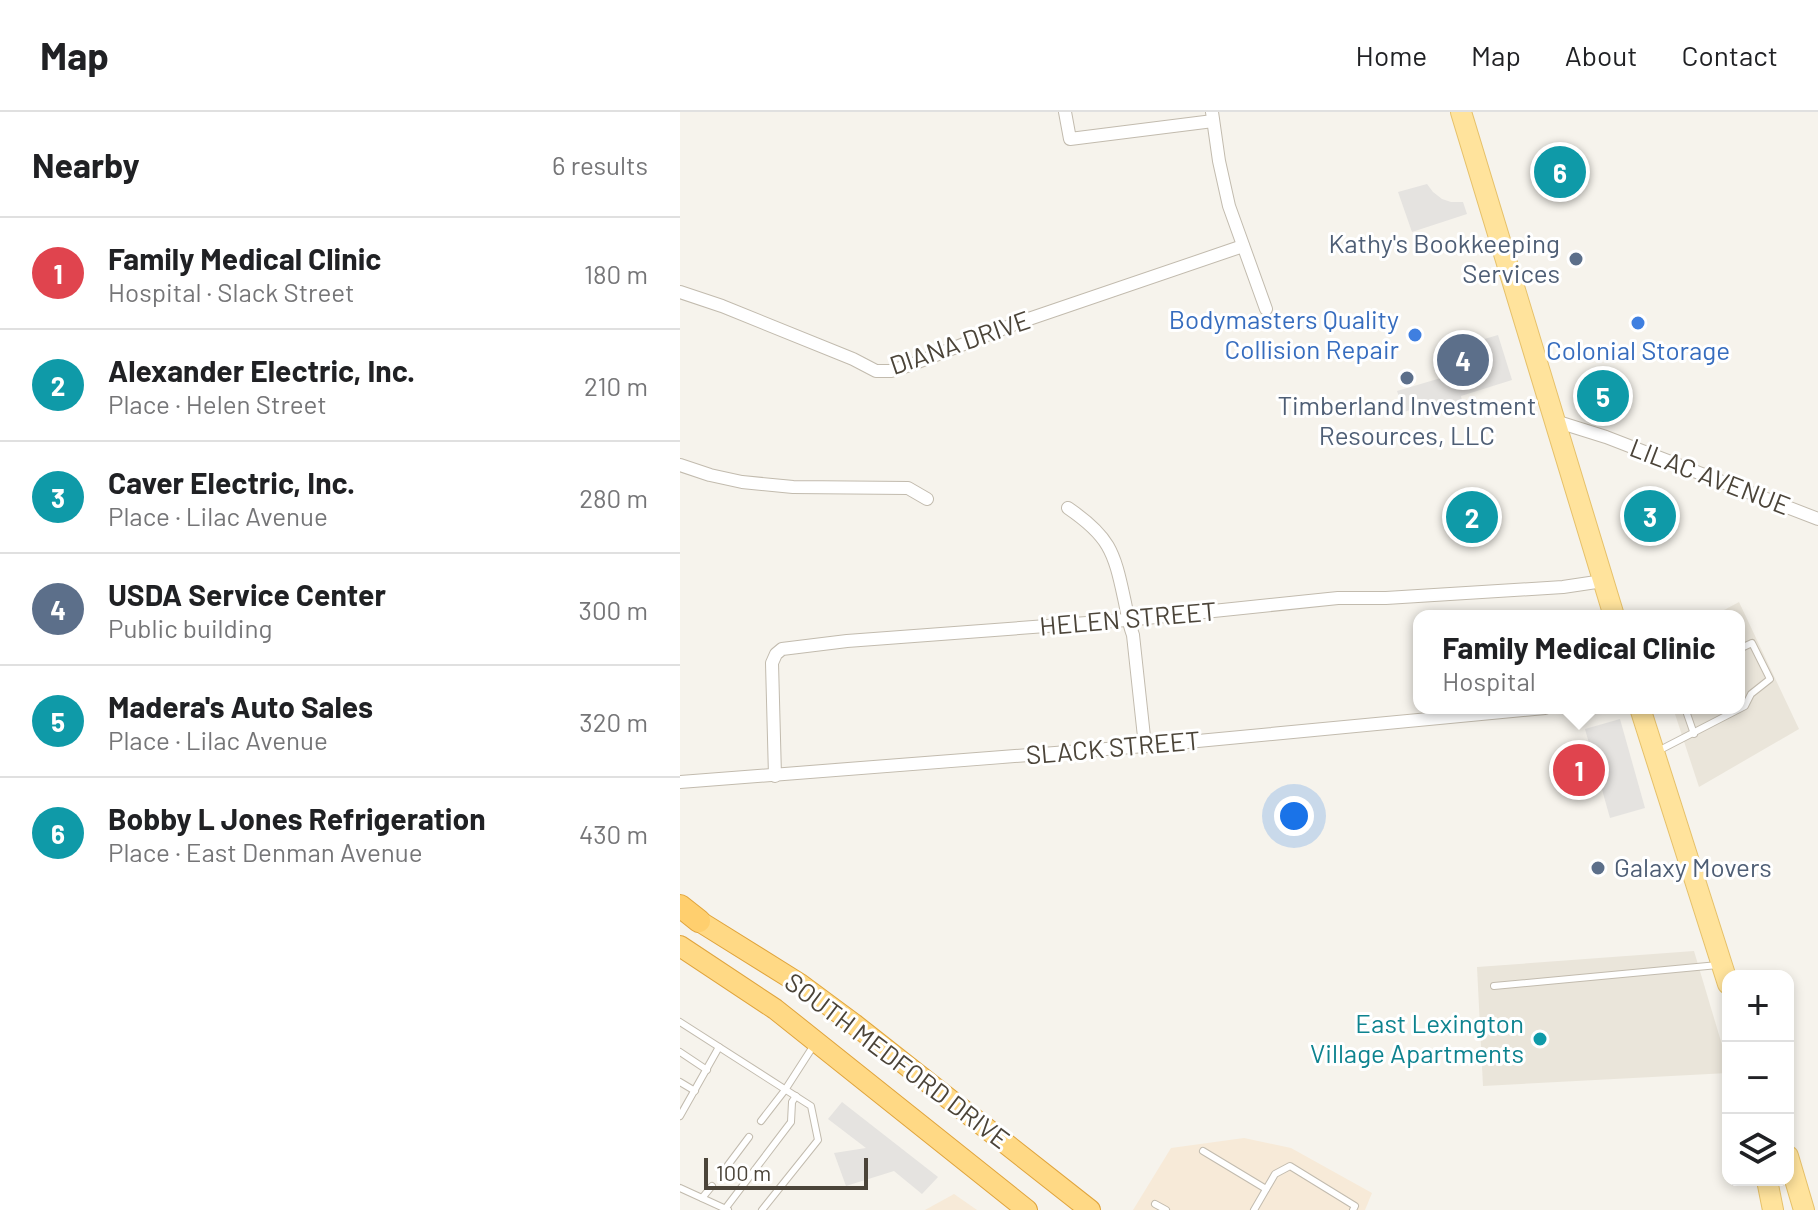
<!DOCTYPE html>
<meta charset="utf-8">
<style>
:root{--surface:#fff;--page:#f2f2f2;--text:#202124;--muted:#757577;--line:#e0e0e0;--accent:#d93025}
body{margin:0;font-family:Barlow,sans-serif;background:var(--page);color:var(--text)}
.controls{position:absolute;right:24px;bottom:24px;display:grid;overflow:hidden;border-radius:16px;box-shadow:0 4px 12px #0003}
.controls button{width:72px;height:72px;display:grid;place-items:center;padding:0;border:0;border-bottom:2px solid var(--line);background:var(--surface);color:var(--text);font:40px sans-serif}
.scale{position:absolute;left:24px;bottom:20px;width:164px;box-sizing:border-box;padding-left:8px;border:4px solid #4b4439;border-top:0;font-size:22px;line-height:28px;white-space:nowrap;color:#4b4439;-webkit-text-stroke:6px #fff;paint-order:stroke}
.you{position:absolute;left:614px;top:704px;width:28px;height:28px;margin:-20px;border:6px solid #fff;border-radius:50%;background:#1a73e8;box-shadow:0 0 0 12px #1a73e833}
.badge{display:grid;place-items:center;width:52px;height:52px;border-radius:50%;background:var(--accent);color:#fff;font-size:26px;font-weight:700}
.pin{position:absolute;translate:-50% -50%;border:4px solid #fff;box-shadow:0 2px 8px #0006}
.popup{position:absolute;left:733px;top:498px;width:332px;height:104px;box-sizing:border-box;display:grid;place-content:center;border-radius:16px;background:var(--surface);filter:drop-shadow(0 2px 6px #0005);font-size:26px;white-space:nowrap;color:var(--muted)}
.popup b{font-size:30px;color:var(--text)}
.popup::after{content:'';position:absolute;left:50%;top:100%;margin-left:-16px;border:16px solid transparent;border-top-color:var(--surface)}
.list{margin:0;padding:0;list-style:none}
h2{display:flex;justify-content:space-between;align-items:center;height:104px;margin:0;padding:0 32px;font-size:34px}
h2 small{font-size:26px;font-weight:400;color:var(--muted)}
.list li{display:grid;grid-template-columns:52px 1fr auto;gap:24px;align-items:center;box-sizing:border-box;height:112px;padding:0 32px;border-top:2px solid var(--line)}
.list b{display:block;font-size:30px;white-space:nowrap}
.list p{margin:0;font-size:26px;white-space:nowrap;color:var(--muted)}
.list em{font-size:26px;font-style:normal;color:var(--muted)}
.icon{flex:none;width:44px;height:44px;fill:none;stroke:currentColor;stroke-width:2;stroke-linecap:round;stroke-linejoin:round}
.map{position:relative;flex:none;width:1138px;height:1098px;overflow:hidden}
header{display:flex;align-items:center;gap:48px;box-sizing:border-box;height:112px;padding:0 40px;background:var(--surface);border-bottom:2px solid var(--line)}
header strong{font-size:38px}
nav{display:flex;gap:44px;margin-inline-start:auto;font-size:28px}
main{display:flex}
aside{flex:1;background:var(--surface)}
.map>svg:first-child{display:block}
.residential{fill:#eae5da}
.commercial{fill:#f7ead8}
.parking{fill:#e5e3e0}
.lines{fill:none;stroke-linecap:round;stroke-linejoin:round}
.service-casing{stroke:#c2bbae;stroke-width:8}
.minor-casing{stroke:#c2bbae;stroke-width:14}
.primary-casing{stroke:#e6c16a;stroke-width:22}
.trunk-casing{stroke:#e0a43c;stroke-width:22}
.motorway-casing{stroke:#e0a43c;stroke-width:24}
.service{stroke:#fff;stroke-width:6}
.minor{stroke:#fff;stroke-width:12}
.primary{stroke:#ffe39c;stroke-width:20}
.trunk{stroke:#ffd985;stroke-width:20}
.motorway{stroke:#ffcf6e;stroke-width:22}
.service-dot{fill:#5c6f8a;stroke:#fff;stroke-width:3}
.shop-dot{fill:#3f7fe0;stroke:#fff;stroke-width:3}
.culture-dot{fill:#0f9aa8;stroke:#fff;stroke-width:3}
.labels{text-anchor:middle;stroke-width:6;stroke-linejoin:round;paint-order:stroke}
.service-label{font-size:26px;fill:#4e5e75;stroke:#fff;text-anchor:end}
.shop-label{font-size:26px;fill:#366cbe;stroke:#fff;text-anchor:end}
.street-label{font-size:26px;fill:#4b4439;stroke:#fff}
.culture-label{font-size:26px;fill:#0d838f;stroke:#fff;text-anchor:end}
</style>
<header>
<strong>Map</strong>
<nav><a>Home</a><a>Map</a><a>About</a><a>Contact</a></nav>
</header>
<main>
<aside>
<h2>Nearby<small>6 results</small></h2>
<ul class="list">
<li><span class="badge" style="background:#e0444e">1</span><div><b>Family Medical Clinic</b><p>Hospital · Slack Street</p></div><em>180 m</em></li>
<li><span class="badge" style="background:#0f9aa8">2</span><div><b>Alexander Electric, Inc.</b><p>Place · Helen Street</p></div><em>210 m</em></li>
<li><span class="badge" style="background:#0f9aa8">3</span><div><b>Caver Electric, Inc.</b><p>Place · Lilac Avenue</p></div><em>280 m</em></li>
<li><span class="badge" style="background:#5c6f8a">4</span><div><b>USDA Service Center</b><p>Public building</p></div><em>300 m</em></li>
<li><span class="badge" style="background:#0f9aa8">5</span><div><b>Madera's Auto Sales</b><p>Place · Lilac Avenue</p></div><em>320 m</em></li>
<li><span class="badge" style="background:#0f9aa8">6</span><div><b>Bobby L Jones Refrigeration</b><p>Place · East Denman Avenue</p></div><em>430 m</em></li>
</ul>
</aside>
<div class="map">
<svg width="1138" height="1098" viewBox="0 0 1138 1098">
<rect width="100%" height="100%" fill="#f6f3ec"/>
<g class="residential">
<polygon points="1059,490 1119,617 1019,675 993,596 1059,596 1059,504 1033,504"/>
<polygon points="1014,839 1048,953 1048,961 803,974 797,855"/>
</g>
<g class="commercial">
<polygon points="564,1026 611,1036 692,1081 685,1098 453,1098 491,1036"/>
<polygon points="274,1082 297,1098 245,1098"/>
</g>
<g class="parking">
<polygon points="747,72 753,80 762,87 771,90 783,90 787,102 732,120 718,80"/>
<polygon points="818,223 832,268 781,284 783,293 755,301 752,291 724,300 717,279 798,255 791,231"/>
<polygon points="940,607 965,696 930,706 905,617"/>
<polygon points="162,990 258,1065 242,1082 214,1059 166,1074 154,1041 186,1036 148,1007"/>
</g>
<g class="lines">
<defs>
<g id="service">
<polyline points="1005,596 1014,622"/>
<polyline points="976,640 1065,594 1071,582 1090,567 1072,531 1059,537"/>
<polyline points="814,874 1038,853"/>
<polyline points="0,910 131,994 138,1028 82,1098"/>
<polyline points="0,940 27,958"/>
<polyline points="0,970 15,979"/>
<polyline points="0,1004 39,935"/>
<polyline points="81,1009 105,978 134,933"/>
<polyline points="523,1039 586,1077"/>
<polyline points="48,1053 69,1025"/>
<polyline points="0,1076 48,1098"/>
<polyline points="22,1086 32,1074"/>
<polyline points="475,1092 486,1098"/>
<polyline points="45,1097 111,1010 112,990 116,984"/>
<polyline points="574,1098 595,1062 610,1054 675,1094 673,1098"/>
</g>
<g id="minor">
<polyline points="385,0 390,27 533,9"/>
<polyline points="532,0 539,49 549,94 586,197"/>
<polyline points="0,180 42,194 173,247 196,259 211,259 233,252 340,210 563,134"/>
<polyline points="875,309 926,325 1138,407"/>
<polyline points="0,353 30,363 62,370 113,375 228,376 247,387"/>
<path d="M 388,396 C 429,424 434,439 444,486 C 447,499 448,510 453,523 L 465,634"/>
<polyline points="95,664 92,551 96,542 102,537 167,529 447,508 658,486 706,486 883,475 923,469"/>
<polyline points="0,670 465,634 865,596"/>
</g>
<g id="primary">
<polyline points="781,0 934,504"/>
<polyline points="960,596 1048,872"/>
<polyline points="1108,1044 1124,1098"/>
<polyline points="1087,1068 1093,1098"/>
</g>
<g id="trunk">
<polyline points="19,809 120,872 174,912 410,1098"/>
<polyline points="0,834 95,897 347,1098"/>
</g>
<polyline id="motorway" points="0,794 19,809"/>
</defs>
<use href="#service" class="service-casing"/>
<use href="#minor" class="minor-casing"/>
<use href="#primary" class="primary-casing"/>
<use href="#trunk" class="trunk-casing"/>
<use href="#motorway" class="motorway-casing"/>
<use href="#service" class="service"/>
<use href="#minor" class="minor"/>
<use href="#primary" class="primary"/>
<use href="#trunk" class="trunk"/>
<use href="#motorway" class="motorway"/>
</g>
<g class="service-dot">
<circle cx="896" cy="147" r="8"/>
<circle cx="727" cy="266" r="8"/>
<circle cx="918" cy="756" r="8"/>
</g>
<g class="shop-dot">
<circle cx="958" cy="211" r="8"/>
<circle cx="735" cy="223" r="8"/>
</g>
<circle class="culture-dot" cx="860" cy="927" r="8"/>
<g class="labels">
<g class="service-label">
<text x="880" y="141">Kathy's Bookkeeping<tspan x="880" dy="30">Services</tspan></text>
<text x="727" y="303" text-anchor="middle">Timberland Investment<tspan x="727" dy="30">Resources, LLC</tspan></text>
<text x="934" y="765" text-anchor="start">Galaxy Movers</text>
</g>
<g class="shop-label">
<text x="719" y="217">Bodymasters Quality<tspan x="719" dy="30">Collision Repair</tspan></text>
<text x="958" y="248" text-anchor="middle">Colonial Storage</text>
</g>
<g class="street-label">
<text transform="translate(280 231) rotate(-19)" y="9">DIANA DRIVE</text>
<text transform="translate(1030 365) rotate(21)" y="9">LILAC AVENUE</text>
<text transform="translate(448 507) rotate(-5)" y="9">HELEN STREET</text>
<text transform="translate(433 636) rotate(-5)" y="9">SLACK STREET</text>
<text transform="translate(217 949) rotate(37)" y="9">SOUTH MEDFORD DRIVE</text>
</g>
<g class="culture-label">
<text x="844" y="921">East Lexington<tspan x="844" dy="30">Village Apartments</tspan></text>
</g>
</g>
</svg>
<div class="controls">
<button>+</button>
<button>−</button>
<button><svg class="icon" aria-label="layers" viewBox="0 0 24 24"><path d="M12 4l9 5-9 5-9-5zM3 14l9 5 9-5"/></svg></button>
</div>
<div class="scale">100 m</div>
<div class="you"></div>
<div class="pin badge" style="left:899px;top:658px;background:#e0444e">1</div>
<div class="popup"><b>Family Medical Clinic</b>Hospital</div>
<div class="pin badge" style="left:792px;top:405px;background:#0f9aa8">2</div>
<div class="pin badge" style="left:970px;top:404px;background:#0f9aa8">3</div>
<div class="pin badge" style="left:783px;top:248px;background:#5c6f8a">4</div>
<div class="pin badge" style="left:923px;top:284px;background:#0f9aa8">5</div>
<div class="pin badge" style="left:880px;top:60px;background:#0f9aa8">6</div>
</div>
</main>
